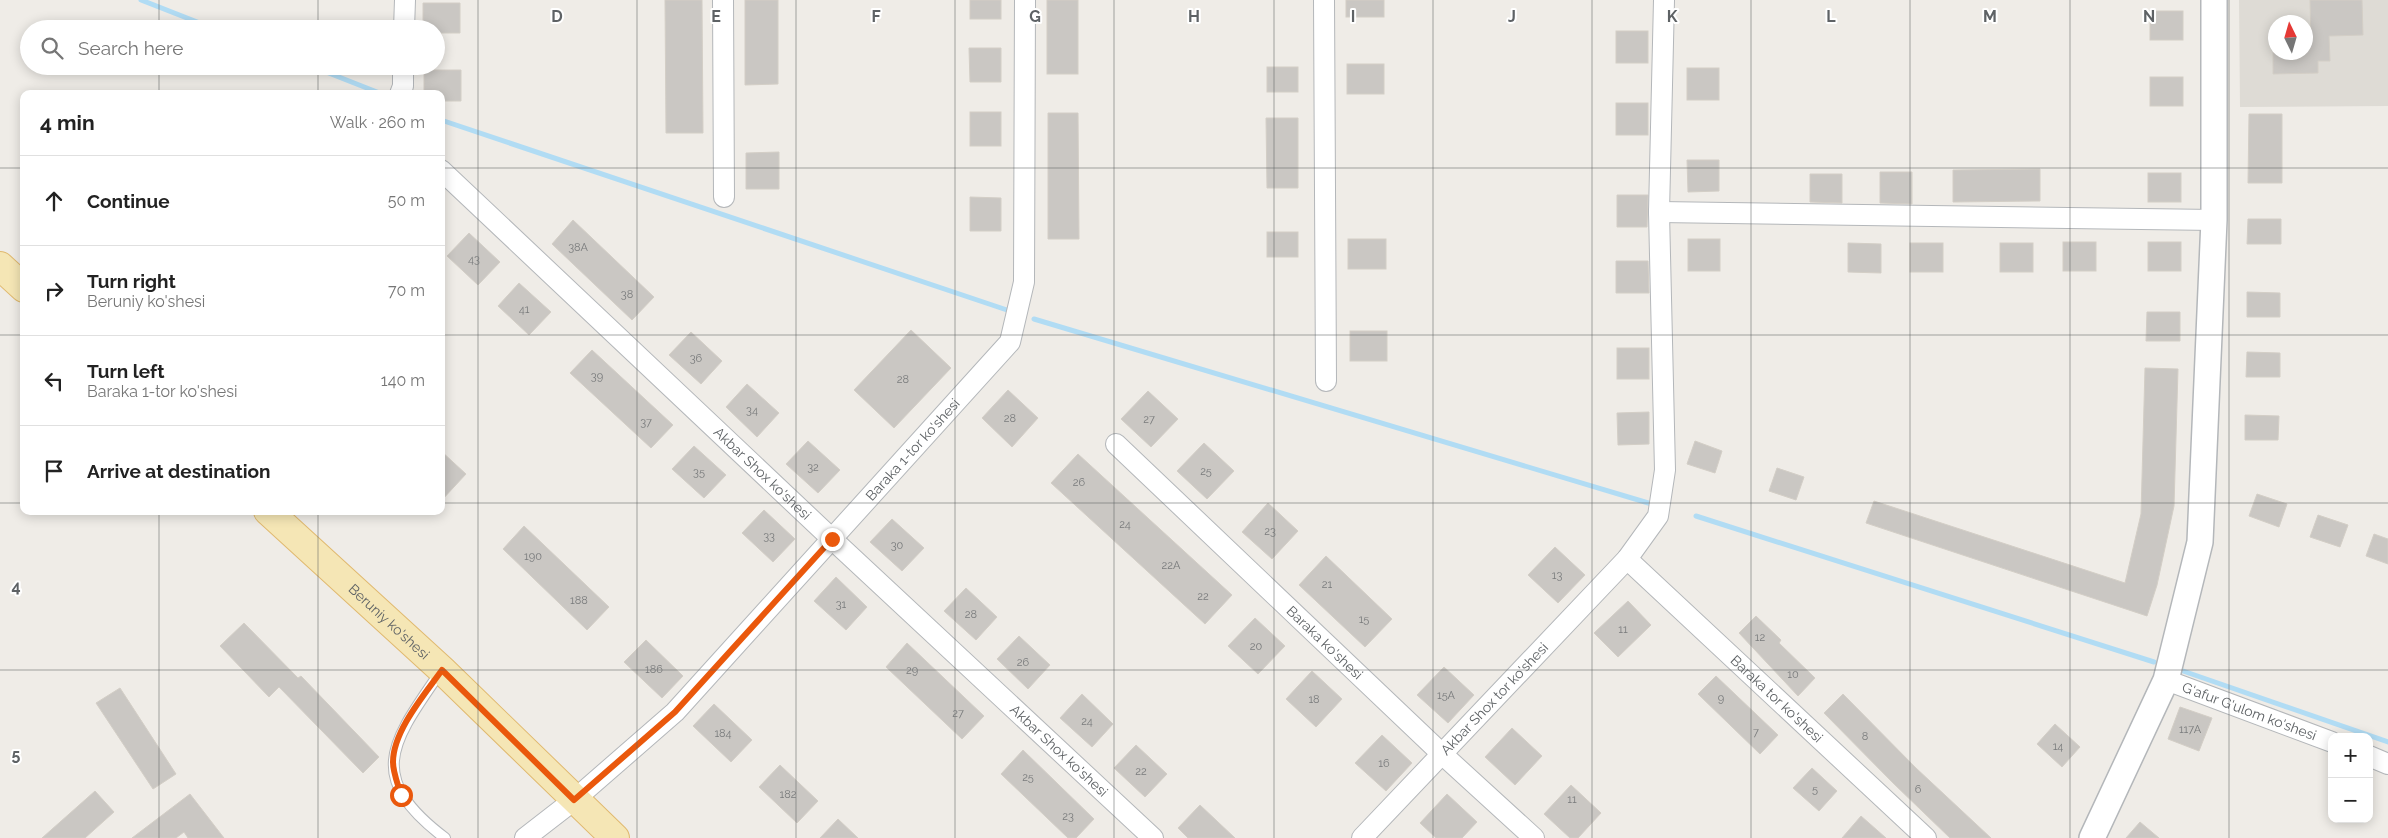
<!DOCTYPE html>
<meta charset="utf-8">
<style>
:root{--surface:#fff;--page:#f2f2f2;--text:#222;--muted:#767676;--line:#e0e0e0}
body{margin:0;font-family:Raleway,sans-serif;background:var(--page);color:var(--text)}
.controls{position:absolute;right:15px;bottom:15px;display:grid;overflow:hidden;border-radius:10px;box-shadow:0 2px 12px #0003}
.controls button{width:45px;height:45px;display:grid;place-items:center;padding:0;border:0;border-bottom:1px solid var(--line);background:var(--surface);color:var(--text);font:25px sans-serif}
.compass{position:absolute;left:2268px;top:15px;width:45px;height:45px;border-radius:50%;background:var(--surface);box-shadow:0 2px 12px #0003;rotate:355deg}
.stop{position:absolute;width:15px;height:15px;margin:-11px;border:4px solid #ea580c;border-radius:50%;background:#fff}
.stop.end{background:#ea580c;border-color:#fff;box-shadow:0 1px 5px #0008}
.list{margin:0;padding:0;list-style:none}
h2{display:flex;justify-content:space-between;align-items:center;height:65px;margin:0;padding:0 20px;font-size:21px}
h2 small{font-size:16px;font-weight:400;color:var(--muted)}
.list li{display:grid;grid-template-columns:32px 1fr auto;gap:15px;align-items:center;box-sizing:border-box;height:90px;padding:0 20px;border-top:1px solid var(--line)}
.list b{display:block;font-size:19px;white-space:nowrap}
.list p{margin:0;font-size:16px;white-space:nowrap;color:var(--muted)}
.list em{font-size:16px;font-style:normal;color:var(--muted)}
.icon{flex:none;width:28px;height:28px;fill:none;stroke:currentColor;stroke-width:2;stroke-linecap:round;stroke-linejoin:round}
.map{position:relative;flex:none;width:2388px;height:838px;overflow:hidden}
.search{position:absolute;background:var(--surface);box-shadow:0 2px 12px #0003;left:20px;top:20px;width:425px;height:55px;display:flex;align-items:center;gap:12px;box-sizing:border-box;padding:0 18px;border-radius:28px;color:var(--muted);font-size:19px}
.panel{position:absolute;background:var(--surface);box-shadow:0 2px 12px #0003;left:20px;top:90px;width:425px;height:425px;border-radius:10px}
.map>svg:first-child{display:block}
.education{fill:#dedbd5;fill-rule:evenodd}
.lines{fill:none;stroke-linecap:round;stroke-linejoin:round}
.stream{stroke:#b1dcf4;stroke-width:5}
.building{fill:#cac7c3;stroke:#d3cec6}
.service-casing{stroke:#b4b7ba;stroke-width:12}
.minor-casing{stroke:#b4b7ba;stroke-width:22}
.tertiary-casing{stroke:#b4b7ba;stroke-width:28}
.primary-casing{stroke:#e0b96f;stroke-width:30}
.service{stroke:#fff;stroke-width:10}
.minor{stroke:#fff;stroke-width:20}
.tertiary{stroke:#fff;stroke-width:25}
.primary{stroke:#f5e6b5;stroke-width:28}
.route{stroke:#ea580c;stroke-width:6}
.grid{fill:none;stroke:#5e6265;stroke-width:1;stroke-opacity:0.55}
.labels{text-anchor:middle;stroke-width:4;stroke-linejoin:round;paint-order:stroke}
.number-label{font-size:11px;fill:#797b7c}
.street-label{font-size:14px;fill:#5e6265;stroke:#fff}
.grid-label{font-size:16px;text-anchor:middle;font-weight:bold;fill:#5e6265;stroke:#fff;stroke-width:4;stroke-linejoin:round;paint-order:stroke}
</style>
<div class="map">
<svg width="2388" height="838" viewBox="0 0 2388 838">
<rect width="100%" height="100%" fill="#efece7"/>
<path class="education" d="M 2239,0 L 2388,0 L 2388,106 L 2240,107 ZM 2276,22 L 2306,22 L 2306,52 L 2276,52 Z"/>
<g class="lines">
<g class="stream">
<polyline points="141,0 215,29"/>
<polyline points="311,66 382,94"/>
<polyline points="441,120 1007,310"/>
<polyline points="1034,319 1655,505"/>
<polyline points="1696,516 2154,662"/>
<polyline points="2183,671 2388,742"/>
</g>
</g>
<g class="building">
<polygon points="665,0 702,0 703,133 666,133"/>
<polygon points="745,0 778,0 778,84 745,85"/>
<rect x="970" y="0" width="31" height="19"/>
<rect x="1047" y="0" width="31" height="74"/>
<rect x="1346" y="0" width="38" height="17"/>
<polygon points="2310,0 2362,0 2363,35 2329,36 2330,61 2318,61 2318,73 2273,74 2273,52 2306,52 2306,42 2311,42"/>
<polygon points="423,3 460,3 460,33 436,33 436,29 423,29"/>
<rect x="2150" y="11" width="33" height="29"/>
<rect x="1616" y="31" width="32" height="32"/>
<polygon points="969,48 1001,48 1001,82 970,82"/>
<rect x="1347" y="64" width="37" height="30"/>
<rect x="1267" y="67" width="31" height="25"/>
<rect x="1687" y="68" width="32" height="32"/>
<polygon points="424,70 461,70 461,101 441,101 441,94 424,94"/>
<rect x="2150" y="77" width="33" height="29"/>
<rect x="1616" y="103" width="32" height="32"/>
<rect x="970" y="112" width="31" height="34"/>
<polygon points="1048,113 1078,113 1079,239 1048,239"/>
<polygon points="2249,114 2282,114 2282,183 2248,183"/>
<polygon points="1266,118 1298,118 1298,188 1267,188"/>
<polygon points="779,152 779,189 746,189 746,153"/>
<polygon points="1687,160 1719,160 1719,191 1688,192"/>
<polygon points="2040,169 2040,201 1953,202 1953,170"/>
<polygon points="1880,172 1912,172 1912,204 1880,203"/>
<rect x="2148" y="173" width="33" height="29"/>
<polygon points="1810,174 1842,174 1842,203 1810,202"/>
<polygon points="1617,195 1648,195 1647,227 1617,227"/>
<polygon points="970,197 1001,198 1001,231 970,231"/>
<polygon points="2248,219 2281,219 2281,244 2247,244"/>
<polygon points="573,220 654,297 632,320 552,244"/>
<rect x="1267" y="232" width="31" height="25"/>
<polygon points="469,233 500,262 478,285 447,256"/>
<rect x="1348" y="239" width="38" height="30"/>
<rect x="1688" y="239" width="32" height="32"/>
<rect x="2063" y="242" width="33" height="29"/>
<rect x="2148" y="242" width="33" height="29"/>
<polygon points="1848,243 1881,244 1881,273 1848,272"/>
<rect x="1910" y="243" width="33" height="29"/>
<rect x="2000" y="243" width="33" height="29"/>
<polygon points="1616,261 1648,261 1649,293 1616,293"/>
<polygon points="519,283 551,312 529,335 498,306"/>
<polygon points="2247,292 2280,293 2280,317 2247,317"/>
<polygon points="2147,312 2180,312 2180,341 2146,341"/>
<polygon points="911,330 951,368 894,428 854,390"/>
<rect x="1350" y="331" width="37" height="30"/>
<polygon points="691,332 722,361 701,384 669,355"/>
<rect x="1617" y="348" width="32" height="31"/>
<polygon points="592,350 673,425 651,448 570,373"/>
<polygon points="2247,352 2280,353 2280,377 2246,377"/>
<polygon points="2145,368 2178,369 2174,506 2157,585 2147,616 1866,523 1874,501 2125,583 2141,514"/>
<polygon points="747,384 779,413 757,437 726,407"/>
<polygon points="1008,390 1038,418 1012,447 982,418"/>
<polygon points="1148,391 1178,419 1151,447 1121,419"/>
<polygon points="1649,412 1649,444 1618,445 1617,413"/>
<polygon points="2245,415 2279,416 2278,440 2245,440"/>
<polygon points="808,441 840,470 818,493 786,464"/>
<polygon points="1695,441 1722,451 1715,473 1687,464"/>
<polygon points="1204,443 1234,471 1207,499 1177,471"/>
<polygon points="694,446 726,475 704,498 672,469"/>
<polygon points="441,451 466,474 441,501"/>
<polygon points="1078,454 1232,595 1205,624 1051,483"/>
<polygon points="1777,468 1804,477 1796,500 1769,491"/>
<polygon points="2257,494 2287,504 2279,527 2249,516"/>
<polygon points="1268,503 1298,531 1272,559 1242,532"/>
<polygon points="764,510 795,539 773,562 742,533"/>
<polygon points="2318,515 2348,525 2340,547 2310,537"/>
<polygon points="892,519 924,548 902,571 870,542"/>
<polygon points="524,526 609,607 587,630 503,549"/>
<polygon points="2374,534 2388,539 2388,564 2366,556"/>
<polygon points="1555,547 1585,575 1558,603 1528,575"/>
<polygon points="1326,556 1392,619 1365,647 1299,585"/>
<polygon points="836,577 867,607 846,630 814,601"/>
<polygon points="966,588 997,617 976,640 944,611"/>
<polygon points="1628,601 1651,625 1618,657 1594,633"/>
<polygon points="1756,616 1781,640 1779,643 1815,678 1798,696 1739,633"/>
<polygon points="1255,618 1285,646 1258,674 1228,646"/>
<polygon points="244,623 298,678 301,676 379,757 363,773 279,687 269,697 220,646"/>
<polygon points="1019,636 1050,665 1028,689 997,659"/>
<polygon points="646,640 683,676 662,698 624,662"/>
<polygon points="907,643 984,716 962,739 886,667"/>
<polygon points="1444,667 1474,695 1448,723 1417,695"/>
<polygon points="1312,671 1342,699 1316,727 1286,699"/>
<polygon points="1716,676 1778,735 1760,754 1698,694"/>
<polygon points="120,688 176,774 153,789 96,703"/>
<polygon points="1082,694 1113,724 1092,747 1060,718"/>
<polygon points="1843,694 1916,768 1991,838 1950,838 1893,783 1824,713"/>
<polygon points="714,704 752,740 731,762 693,726"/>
<polygon points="2180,707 2212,718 2199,751 2168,739"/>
<polygon points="2055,724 2080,747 2062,767 2037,744"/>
<polygon points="1512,728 1542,756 1515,785 1485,757"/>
<polygon points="1382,735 1412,763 1386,791 1355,763"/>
<polygon points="1136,745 1167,774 1145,797 1114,768"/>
<polygon points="1023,750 1094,819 1076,838 1068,838 1001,774"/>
<polygon points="780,765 818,801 797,823 759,787"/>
<polygon points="1812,768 1837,791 1819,811 1793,788"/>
<polygon points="1571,785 1601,813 1578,838 1570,838 1544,814"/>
<polygon points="95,791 114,812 85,838 42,838"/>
<polygon points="190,794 224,838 188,838 184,832 176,838 132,838"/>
<polygon points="1447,794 1477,822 1462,838 1436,838 1420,823"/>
<polygon points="1200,805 1235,838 1188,838 1178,828"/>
<polygon points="1861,816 1886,838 1842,838"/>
<polygon points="838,819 858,838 820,838"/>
<polygon points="2140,822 2159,838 2126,838"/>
</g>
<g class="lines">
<defs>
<path id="service" d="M 441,671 C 393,741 363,776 445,838"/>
<g id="minor">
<polyline points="723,0 724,197"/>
<polyline points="1324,0 1326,381"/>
<polyline points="404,29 405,0"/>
<polyline points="400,94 403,86 403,66"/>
<path id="s1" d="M 441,170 L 832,539 L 1153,838"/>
<polyline points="1659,212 2214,220"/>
<path id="s2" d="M 1116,444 L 1442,754 L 1534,838"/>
<path id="s3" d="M 1627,559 L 1926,838"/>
<path id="s4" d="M 2166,680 L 2332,742"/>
<polyline points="2369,756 2388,764"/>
<path id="s5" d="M 525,838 L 574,800 L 675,712 L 1010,342 L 1024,282 L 1025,0"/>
<path id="s6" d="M 1362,838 L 1627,559 L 1658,516 L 1665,470 L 1659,212 L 1664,0"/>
</g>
<polyline id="tertiary" points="2092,838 2166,680 2200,542 2214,220 2214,0"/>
<g id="primary">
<polyline points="0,266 24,288"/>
<path id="s7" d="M 268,511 L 442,670 L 615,838"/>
</g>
</defs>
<use href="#service" class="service-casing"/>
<use href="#minor" class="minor-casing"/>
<use href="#tertiary" class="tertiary-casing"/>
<use href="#primary" class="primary-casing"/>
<use href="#service" class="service"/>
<use href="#minor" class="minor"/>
<use href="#tertiary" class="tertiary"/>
<use href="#primary" class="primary"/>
</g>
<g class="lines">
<path class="route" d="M 401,795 C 398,784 393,773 393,762 C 393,731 425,694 442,670 L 574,800 L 675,712 L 832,539"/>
</g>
<path class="grid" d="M 159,0 L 159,29M 318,0 L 318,29M 478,0 L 478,838M 637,0 L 637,838M 796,0 L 796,838M 955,0 L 955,838M 1114,0 L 1114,838M 1274,0 L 1274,838M 1433,0 L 1433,838M 1592,0 L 1592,838M 1751,0 L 1751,838M 1910,0 L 1910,838M 2070,0 L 2070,838M 2229,0 L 2229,838M 159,66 L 159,94M 318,66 L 318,94M 0,168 L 24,168M 441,168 L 2388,168M 0,335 L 24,335M 441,335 L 2388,335M 0,503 L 24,503M 441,503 L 2388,503M 159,511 L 159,838M 318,511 L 318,838M 0,670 L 2388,670"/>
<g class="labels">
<g class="number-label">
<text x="578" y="251">38A</text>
<text x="474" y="263">43</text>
<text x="627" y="298">38</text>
<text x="524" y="313">41</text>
<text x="696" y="362">36</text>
<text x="597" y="380">39</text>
<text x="903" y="383">28</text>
<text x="752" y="414">34</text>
<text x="1010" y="422">28</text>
<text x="1149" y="423">27</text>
<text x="646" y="426">37</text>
<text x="813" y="471">32</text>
<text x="1206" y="475">25</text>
<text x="699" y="476">35</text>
<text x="1079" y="486">26</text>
<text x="1125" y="528">24</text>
<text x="1270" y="535">23</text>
<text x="769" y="540">33</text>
<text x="897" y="549">30</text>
<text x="533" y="560">190</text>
<text x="1171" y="569">22A</text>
<text x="1557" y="579">13</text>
<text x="1327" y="588">21</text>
<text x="1203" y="600">22</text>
<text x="579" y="604">188</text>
<text x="841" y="608">31</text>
<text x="971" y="618">28</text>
<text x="1364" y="623">15</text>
<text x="1623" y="633">11</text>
<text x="1760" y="641">12</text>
<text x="1256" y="650">20</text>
<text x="1023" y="666">26</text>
<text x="654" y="673">186</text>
<text x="912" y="674">29</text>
<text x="1793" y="678">10</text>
<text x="1446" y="699">15A</text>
<text x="1721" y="702">9</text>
<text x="1314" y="703">18</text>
<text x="958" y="717">27</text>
<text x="1087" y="725">24</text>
<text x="2190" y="733">117A</text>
<text x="1756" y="736">7</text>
<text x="723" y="737">184</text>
<text x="1865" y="740">8</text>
<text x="2058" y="750">14</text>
<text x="1384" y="767">16</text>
<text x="1141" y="775">22</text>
<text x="1028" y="781">25</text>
<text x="1815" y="793">5</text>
<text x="1918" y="793">6</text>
<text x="788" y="798">182</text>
<text x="1572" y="803">11</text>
<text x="1068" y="820">23</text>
</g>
<g class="street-label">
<text dy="5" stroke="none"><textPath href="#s5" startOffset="550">Baraka 1-tor ko'shesi</textPath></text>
<text dy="5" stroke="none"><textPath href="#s1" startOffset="442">Akbar Shox ko'shesi</textPath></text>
<text dy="5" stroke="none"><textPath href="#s7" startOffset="164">Beruniy ko'shesi</textPath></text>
<text dy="5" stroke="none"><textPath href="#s2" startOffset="288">Baraka ko'shesi</textPath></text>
<text dy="5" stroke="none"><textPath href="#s6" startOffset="192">Akbar Shox tor ko'shesi</textPath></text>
<text dy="5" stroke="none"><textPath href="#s3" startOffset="205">Baraka tor ko'shesi</textPath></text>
<text dy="5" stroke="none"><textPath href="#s4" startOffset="89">G'afur G'ulom ko'shesi</textPath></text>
<text dy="5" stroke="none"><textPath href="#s1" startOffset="848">Akbar Shox ko'shesi</textPath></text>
</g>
</g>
<g class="grid-label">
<text x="557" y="22">D</text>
<text x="716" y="22">E</text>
<text x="876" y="22">F</text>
<text x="1035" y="22">G</text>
<text x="1194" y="22">H</text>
<text x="1353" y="22">I</text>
<text x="1512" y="22">J</text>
<text x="1672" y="22">K</text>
<text x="1831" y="22">L</text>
<text x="1990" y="22">M</text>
<text x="2149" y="22">N</text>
<text x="16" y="592">4</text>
<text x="16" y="760">5</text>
</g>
</svg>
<div class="controls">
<button>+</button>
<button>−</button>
</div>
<svg class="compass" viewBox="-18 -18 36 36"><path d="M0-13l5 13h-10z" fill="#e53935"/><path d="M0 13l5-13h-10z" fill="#767676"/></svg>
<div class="stop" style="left:401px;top:795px"></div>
<div class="stop end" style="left:832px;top:539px"></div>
<div class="search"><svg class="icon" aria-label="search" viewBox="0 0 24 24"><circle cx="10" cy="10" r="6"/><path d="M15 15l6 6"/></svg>Search here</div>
<section class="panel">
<h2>4 min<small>Walk · 260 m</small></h2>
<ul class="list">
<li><svg class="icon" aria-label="ahead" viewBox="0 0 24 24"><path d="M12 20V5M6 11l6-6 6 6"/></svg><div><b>Continue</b></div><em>50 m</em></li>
<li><svg class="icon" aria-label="right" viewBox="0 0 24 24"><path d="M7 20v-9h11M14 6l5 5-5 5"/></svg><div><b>Turn right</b><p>Beruniy ko'shesi</p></div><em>70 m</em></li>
<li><svg class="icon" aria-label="left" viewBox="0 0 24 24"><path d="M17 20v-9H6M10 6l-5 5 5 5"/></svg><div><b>Turn left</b><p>Baraka 1-tor ko'shesi</p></div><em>140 m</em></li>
<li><svg class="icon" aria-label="arrive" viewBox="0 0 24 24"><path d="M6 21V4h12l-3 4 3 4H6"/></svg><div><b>Arrive at destination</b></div></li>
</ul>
</section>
</div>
